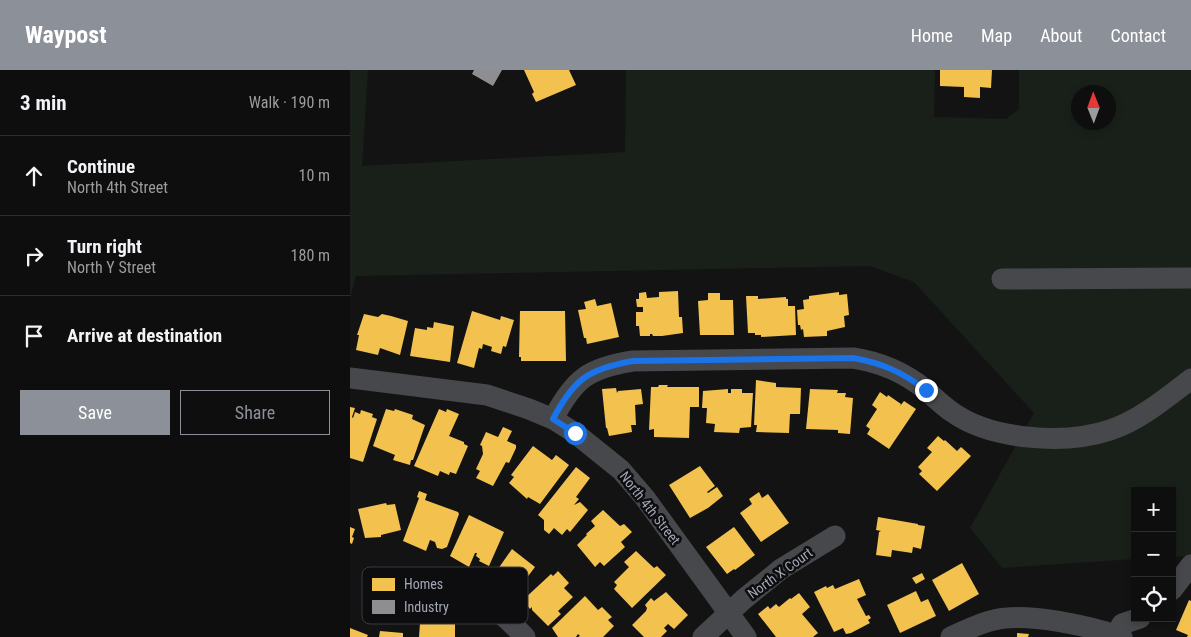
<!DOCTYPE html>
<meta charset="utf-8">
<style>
:root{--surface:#0e0e0e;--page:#1c1c1c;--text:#f1f3f6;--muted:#9b9c9e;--line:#2e2e2e;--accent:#8c9099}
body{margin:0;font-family:"Roboto Condensed",sans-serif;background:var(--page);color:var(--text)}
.controls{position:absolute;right:15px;bottom:15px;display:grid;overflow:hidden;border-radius:0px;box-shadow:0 2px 8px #0003}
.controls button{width:45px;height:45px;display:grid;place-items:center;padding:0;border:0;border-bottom:1px solid var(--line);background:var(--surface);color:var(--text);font:25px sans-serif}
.compass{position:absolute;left:721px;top:15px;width:45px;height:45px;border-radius:50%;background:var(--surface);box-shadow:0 2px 8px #0003;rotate:359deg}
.stop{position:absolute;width:15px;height:15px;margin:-11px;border:4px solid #1a73e8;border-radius:50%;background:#fff}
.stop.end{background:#1a73e8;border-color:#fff;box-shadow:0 1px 5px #0008}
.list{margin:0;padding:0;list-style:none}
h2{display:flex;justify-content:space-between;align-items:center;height:65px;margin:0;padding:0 20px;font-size:21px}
h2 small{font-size:16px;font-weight:400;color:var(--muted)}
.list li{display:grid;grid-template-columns:32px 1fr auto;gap:15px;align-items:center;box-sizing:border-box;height:80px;padding:0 20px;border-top:1px solid var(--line)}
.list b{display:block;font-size:19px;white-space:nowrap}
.list p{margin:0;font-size:16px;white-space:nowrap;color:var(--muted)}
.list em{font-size:16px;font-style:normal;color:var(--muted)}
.actions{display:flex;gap:10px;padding:15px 20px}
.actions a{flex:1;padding:11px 0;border:1px solid var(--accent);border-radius:0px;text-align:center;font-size:18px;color:var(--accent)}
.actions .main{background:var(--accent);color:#fff}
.icon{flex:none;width:28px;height:28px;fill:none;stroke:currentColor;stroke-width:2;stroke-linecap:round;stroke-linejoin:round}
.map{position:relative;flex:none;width:841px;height:567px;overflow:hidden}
header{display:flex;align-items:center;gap:30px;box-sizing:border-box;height:70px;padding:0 25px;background:var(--accent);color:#fff}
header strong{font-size:24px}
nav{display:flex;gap:28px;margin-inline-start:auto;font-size:18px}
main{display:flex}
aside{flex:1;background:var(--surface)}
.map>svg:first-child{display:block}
.green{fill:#19201a;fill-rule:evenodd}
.homes{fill:#f2c14e}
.industry{fill:#8d8d92}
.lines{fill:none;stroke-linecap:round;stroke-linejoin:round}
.minor{stroke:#47484c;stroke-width:21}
.route{stroke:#1a73e8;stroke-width:6}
.labels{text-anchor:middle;stroke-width:5;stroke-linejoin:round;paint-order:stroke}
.street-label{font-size:14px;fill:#a2a7b5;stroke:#0d0d0f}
.key{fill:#0d0d0f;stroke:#3a3b41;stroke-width:1}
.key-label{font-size:14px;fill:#a2a7b5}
</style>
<header>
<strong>Waypost</strong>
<nav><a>Home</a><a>Map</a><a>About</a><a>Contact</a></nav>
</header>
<main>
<aside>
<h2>3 min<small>Walk · 190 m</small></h2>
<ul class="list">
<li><svg class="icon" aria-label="ahead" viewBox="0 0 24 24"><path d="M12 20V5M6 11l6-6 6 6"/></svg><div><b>Continue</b><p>North 4th Street</p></div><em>10 m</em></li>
<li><svg class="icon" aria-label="right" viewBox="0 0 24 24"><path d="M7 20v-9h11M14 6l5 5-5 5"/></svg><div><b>Turn right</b><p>North Y Street</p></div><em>180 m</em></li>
<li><svg class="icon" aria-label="arrive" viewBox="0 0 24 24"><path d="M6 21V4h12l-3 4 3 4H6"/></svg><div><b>Arrive at destination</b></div></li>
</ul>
<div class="actions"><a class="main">Save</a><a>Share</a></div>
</aside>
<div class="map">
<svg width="841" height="567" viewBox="0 0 841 567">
<rect width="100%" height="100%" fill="#131313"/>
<path class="green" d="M 0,0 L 18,0 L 12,96 L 275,82 L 276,0 L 585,0 L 584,47 L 656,49 L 669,39 L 669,0 L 841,0 L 841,486 L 822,487 L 822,421 L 785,421 L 785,489 L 652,498 L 620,458 L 684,343 L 564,212 L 520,196 L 6,206 L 0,229 ZM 728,22 L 758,22 L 758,52 L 728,52 Z"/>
<g class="homes">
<polygon points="174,0 219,0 226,15 186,32 182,24 184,22"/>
<polygon points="590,0 642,0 641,18 630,17 630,28 614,27 614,17 590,16"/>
<polygon points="328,221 329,247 332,247 333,263 312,266 303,266 302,264 300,264 300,266 290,266 289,256 286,256 286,242 293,242 293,237 287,237 286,229 289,229 289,223 296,222 297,228 309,227 309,222"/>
<polygon points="489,222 489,225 497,224 499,245 494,246 495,257 477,261 477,266 454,267 453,259 451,260 450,255 448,255 447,240 454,239 453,230 459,229 459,226"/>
<polygon points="358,223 370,223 370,230 383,230 384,265 350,265 348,231 358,230"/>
<polygon points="396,226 408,226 408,229 436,227 436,229 438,229 438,236 445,236 446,265 411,267 411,265 405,265 405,263 398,263"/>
<polygon points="245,229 247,236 261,233 269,267 237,274 236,268 234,268 228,240 236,239 234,232"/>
<polygon points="122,241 150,250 151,246 164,250 156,277 153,276 151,284 141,281 142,277 133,274 132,279 129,278 124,298 107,293"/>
<polygon points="170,241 215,241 216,291 171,291 171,287 169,287"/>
<polygon points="14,244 28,247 32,244 41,246 58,251 50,285 30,278 28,285 6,280 9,265 7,265"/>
<polygon points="84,252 104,256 100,292 60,286 65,258 77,260 77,257 83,258"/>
<polygon points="406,310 426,313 426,317 451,318 450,344 440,344 439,363 406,362 407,355 404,355"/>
<polygon points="309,315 318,315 317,317 349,317 349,337 340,337 339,368 304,367 304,359 299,360 301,317 308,317"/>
<polygon points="266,318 267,323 268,321 291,319 293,334 285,335 286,355 281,355 282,362 259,366 257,358 256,358 252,319"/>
<polygon points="378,319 378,323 381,323 381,319 392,319 392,323 403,323 401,357 390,358 389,363 364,362 365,354 356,353 357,338 352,338 353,321"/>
<polygon points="460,319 488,320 487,323 496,323 495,327 503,328 500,364 488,363 488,360 456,359"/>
<polygon points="530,322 537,327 538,325 551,334 550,336 554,331 566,339 539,379 517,364 520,359 516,356 527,339 522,335"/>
<polygon points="0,337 5,338 2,347 3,348 5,342 10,344 11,340 23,344 22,347 27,349 13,392 0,388"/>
<polygon points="36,339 44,341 45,339 63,345 62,349 75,355 63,390 61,390 60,395 43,390 45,385 23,376"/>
<polygon points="89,339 96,342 97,339 109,344 99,366 114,372 114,374 118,376 106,404 100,402 99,405 90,401 88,406 64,396"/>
<polygon points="153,357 162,361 157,371 166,375 166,378 159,393 156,392 143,416 126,408 130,401 126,399 133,384 132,376 130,375 136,362 148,367"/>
<polygon points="588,366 594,371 595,370 607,381 611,377 621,386 587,421 569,404 572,401 568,397 582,382 577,378"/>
<polygon points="183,376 202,390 206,385 219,395 190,434 178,427 177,429 159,413 164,407 161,405"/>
<polygon points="350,396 365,416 357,422 358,423 367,417 373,426 358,438 340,448 319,415"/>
<polygon points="226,397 240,408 226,427 229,429 224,435 230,432 238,440 220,462 217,459 212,465 204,458 199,464 194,460 194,450 188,445"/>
<polygon points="69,421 77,424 75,430 108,442 109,444 97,477 92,479 87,478 85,472 80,470 76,481 53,471 69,428 67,427"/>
<polygon points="409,422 412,428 418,424 439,453 411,472 390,443 402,434 399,429"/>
<polygon points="36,433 37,435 45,434 51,460 31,465 31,467 15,468 8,439"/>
<polygon points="253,440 270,456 274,454 282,462 271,472 275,477 254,496 250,492 245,497 227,475 237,465 236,464 245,456 241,451"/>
<polygon points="119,445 154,462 139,496 129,491 130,489 126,486 127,483 125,483 119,497 100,486"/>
<polygon points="528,447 568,454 568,455 575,456 571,479 563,477 562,483 542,480 541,487 526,485 529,462 531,461 526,460"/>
<polygon points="0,457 5,459 2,467 4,468 2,474 0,473"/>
<polygon points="384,457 405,485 385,500 384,499 377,504 356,477"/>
<polygon points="162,479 185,497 170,517 173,519 166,528 141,509"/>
<polygon points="286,481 304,498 307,496 316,505 282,538 264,519 267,515 264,512 279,497 274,492"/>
<polygon points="612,493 629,524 599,541 582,510"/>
<polygon points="208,501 219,513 214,518 223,527 208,541 211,544 198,556 182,540 182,537 180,539 173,530 201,504 203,506"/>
<polygon points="572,503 575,509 566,514 562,508"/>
<polygon points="509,509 516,525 507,529 516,546 519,545 521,548 518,550 520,553 501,563 496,564 493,558 484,562 464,522 476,516 477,518 483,515 485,519"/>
<polygon points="566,521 571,532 578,529 586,546 550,563 537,535"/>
<polygon points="316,522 338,545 324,559 318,554 314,558 317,561 311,567 294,567 282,555 296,541 297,538 295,535 301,528 304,531"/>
<polygon points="449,523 460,537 452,544 468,563 463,567 426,567 408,544 418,536 420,539 426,534 429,537 440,528 441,529"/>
<polygon points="235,526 248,540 252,537 262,547 258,550 264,556 253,567 228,567 230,566 228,564 226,567 208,567 202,558"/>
<polygon points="839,530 841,531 841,567 837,567 838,565 826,560"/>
<polygon points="71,539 87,540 86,553 94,553 94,550 97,550 97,549 105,550 105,567 69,567"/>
<polygon points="0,558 18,565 17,567 0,567"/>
<polygon points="30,561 53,563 53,567 29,567"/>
<polygon points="667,563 679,564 678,567 667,567"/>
</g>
<polygon class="industry" points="124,0 152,0 143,16 122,4"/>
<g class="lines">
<g class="minor">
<polyline points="652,209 841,208"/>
<polyline points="0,308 137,325 179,339 203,349 225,363 271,400 295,428 396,567"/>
<path d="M 203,349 C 224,309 238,298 283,291 L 503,288 C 530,292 554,302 576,320 C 584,327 592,335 602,342 C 641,370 715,375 760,360 C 790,350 816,328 841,309"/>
<polyline points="42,515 68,508 97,514 136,533 156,548 175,567"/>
<polyline points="822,520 841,495"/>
<polyline points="766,565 772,554 790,548"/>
<polyline points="353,567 394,529 431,499 485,466"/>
<path d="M 601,567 C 615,561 629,553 644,550 C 678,542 739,556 772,567"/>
</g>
</g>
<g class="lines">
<path class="route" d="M 225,363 L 203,349 C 224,309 238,299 283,291 L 503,288 C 532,293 552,302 576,320"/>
</g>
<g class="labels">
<g class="street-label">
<text transform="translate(300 438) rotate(52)" y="5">North 4th Street</text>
<text transform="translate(430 503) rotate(-36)" y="5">North X Court</text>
</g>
</g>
<rect x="12" y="497" width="166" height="57" rx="8" class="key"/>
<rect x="22" y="508" width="23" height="13" fill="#f2c14e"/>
<rect x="22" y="530" width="23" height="14" fill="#8d8d92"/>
<g class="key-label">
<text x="54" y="519">Homes</text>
<text x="54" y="542">Industry</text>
</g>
</svg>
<div class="controls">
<button>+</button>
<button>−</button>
<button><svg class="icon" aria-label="locate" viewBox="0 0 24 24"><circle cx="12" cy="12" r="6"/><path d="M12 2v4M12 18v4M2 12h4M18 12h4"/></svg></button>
</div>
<svg class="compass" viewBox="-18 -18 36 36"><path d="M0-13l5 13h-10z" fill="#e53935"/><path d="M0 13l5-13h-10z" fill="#9b9c9e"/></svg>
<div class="stop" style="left:225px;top:363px"></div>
<div class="stop end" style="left:576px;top:320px"></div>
</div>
</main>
